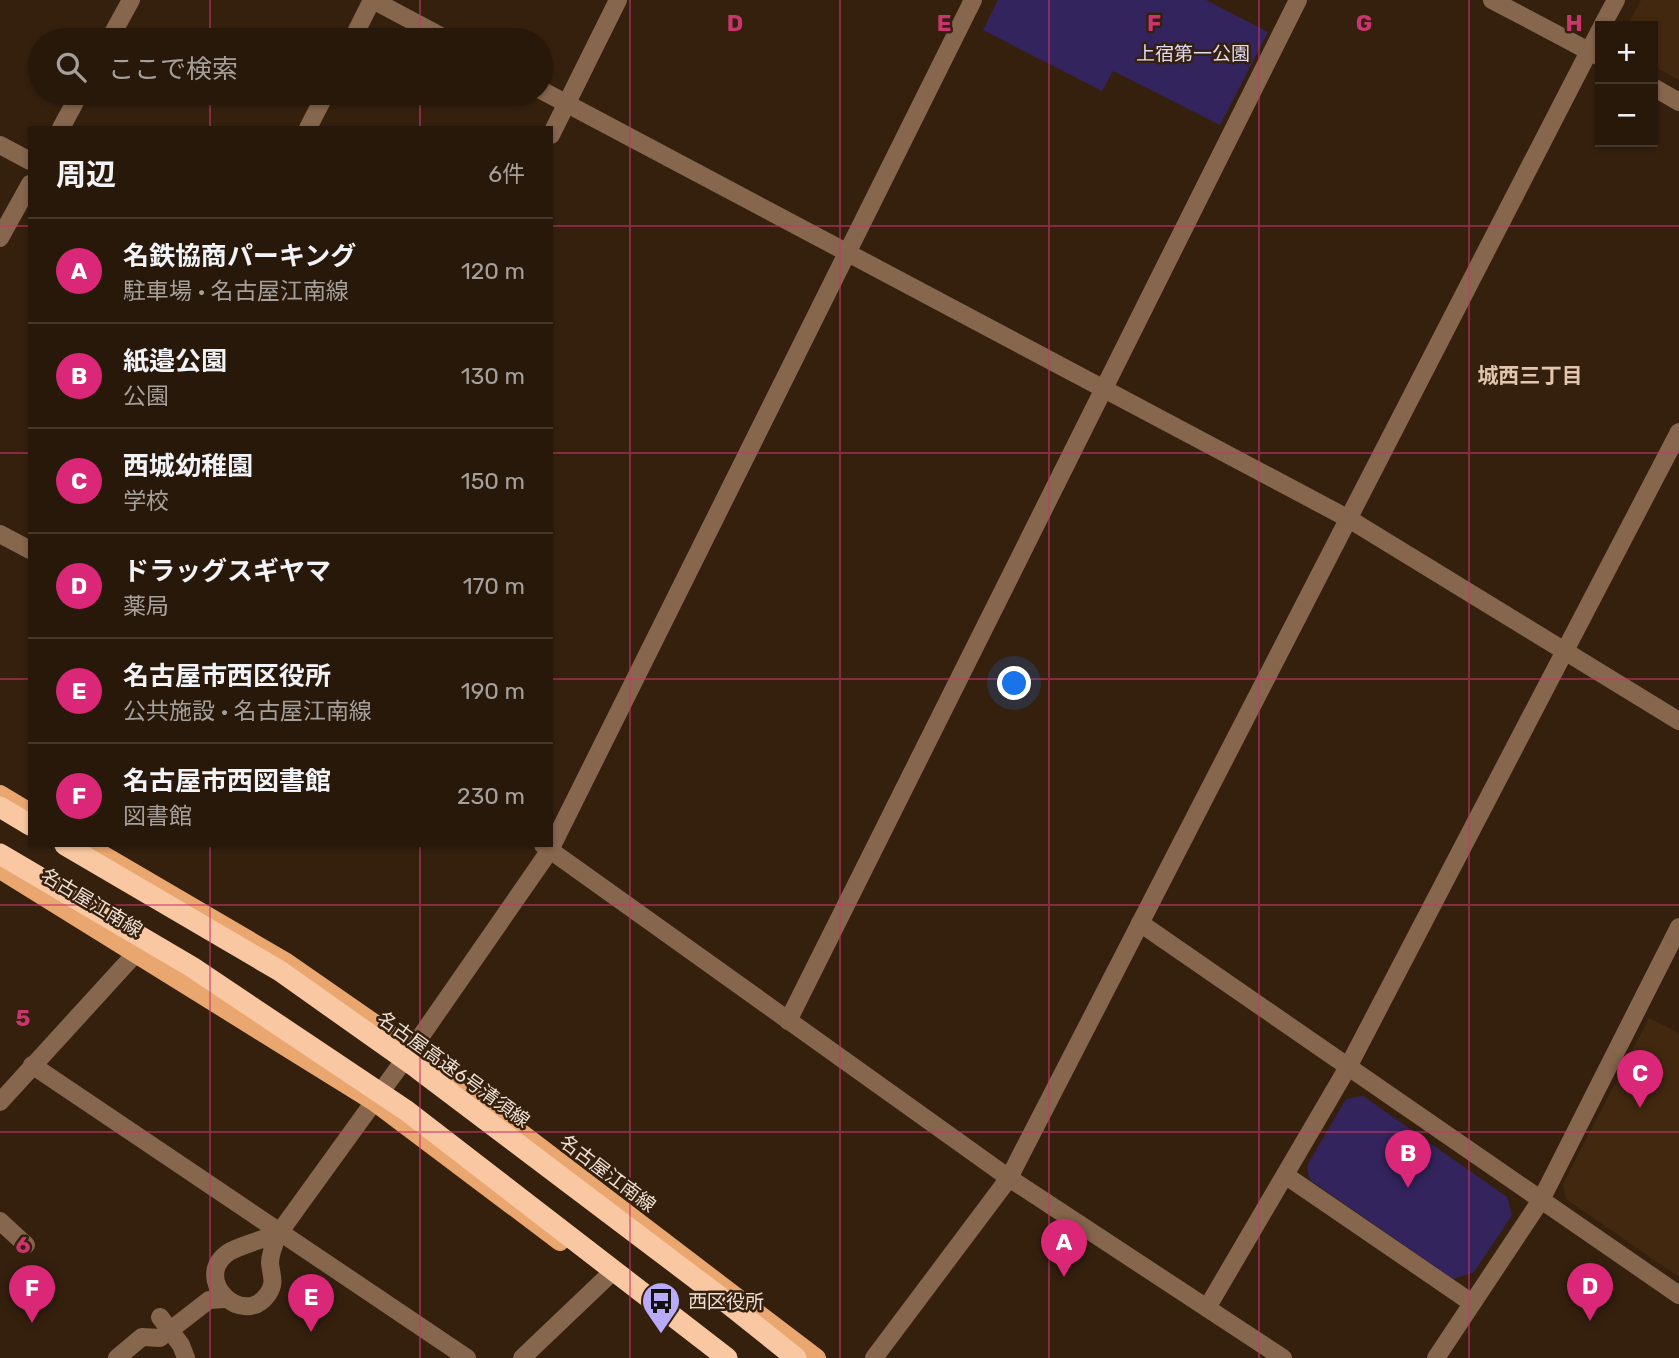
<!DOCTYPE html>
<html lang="ja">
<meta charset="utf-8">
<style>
:root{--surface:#28180a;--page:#342518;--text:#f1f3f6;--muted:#a5a09c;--line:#44372b;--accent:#db2777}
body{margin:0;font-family:Rubik,"Noto Sans JP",sans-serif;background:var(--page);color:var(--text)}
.controls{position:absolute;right:21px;top:21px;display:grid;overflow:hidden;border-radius:0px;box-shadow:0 2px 5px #0004}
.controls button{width:63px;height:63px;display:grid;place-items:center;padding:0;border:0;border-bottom:2px solid var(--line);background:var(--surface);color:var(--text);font:35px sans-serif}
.you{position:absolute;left:1015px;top:684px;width:24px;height:24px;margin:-18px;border:5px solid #fff;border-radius:50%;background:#1a73e8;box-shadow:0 0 0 10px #1a73e833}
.badge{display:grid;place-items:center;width:46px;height:46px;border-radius:50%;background:var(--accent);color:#fff;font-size:23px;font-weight:700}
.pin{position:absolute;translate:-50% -58px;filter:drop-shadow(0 2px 4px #0008)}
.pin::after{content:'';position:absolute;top:37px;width:24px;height:21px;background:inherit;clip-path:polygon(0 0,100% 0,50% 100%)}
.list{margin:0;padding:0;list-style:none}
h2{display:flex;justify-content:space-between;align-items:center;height:91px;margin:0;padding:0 28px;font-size:30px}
h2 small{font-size:23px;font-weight:400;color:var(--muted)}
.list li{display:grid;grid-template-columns:46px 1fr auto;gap:21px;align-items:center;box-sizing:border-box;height:105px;padding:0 28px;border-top:2px solid var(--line)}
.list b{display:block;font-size:26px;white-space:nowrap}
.list p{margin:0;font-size:23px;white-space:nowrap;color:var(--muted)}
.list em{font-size:23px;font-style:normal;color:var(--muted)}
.icon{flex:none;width:38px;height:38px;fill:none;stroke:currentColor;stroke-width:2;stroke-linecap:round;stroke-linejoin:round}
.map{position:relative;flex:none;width:1679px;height:1358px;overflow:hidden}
.search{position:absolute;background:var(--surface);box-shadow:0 2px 5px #0004;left:28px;top:28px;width:525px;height:77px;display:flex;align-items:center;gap:18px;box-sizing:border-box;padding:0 24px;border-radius:38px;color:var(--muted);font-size:26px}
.panel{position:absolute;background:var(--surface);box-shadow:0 2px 5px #0004;left:28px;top:126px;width:525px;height:721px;border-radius:0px}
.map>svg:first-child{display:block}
.built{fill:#432810}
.green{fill:#34245e}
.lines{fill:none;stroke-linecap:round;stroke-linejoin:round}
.minor{stroke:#86664c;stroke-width:18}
.major{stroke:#e9a66f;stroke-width:18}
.highway{stroke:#f9c8a2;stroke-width:21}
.highway-bridge{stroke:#f9c8a2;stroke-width:21}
.grid{fill:none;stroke:#c9366d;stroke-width:2;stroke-opacity:0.55}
.labels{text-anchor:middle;stroke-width:5;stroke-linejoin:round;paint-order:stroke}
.park-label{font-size:19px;fill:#dfdbf2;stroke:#35200e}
.street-label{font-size:19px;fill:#eedfd4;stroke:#35200e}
.poi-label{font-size:19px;fill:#eedfd4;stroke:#35200e;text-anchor:start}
.neighbourhood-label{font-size:21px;font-weight:bold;fill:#e2c5af;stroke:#35200e}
.grid-label{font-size:23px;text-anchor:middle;font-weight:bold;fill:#c9366d;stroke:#35200e;stroke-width:5;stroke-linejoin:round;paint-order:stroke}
</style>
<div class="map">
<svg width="1679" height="1358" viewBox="0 0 1679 1358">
<rect width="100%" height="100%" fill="#35200e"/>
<g class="built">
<polygon points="1641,0 1679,0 1679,80 1653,66 1653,26 1627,26"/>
<polygon points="1649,1018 1679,1033 1679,1277 1566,1199 1563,1184"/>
</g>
<g class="green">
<polygon points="998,0 1206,0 1268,32 1220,125 1113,71 1102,91 983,30"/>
<polygon points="1363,1096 1507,1197 1512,1215 1474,1272 1453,1279 1310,1180 1307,1166 1346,1099"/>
</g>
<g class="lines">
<g class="minor">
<polyline points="373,0 448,40"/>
<polyline points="1492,0 1600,57"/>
<polyline points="1602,26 1616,0"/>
<polyline points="109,40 131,0"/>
<polyline points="352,40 372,0"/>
<polyline points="1653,87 1679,102"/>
<polyline points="541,90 1349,519 1679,721"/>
<polyline points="61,128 80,93"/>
<polyline points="308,128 326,93"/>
<polyline points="551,135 618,0"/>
<polyline points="0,145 30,161"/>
<polyline points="0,238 30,184"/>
<polyline points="0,534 30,550"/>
<polyline points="543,845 1009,1178 1283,1358"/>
<polyline points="1140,923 1679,1295"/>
<polyline points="788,1021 1298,0"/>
<polyline points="32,1065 467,1358"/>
<polyline points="0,1102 136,953"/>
<polyline points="1285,1175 1472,1303"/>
<polyline points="0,1221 26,1245"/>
<path d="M 279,1233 C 265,1239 241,1245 229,1252 C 190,1278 243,1330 268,1294 C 276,1283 271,1275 270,1263 C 270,1253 275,1242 279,1233 L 412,1049 L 550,850 L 973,0"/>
<polyline points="1207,1308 1348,1067 1679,432"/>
<polyline points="160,1317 181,1345 186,1358"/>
<polyline points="117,1358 142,1337 160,1338 209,1300 225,1299"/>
<polyline points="522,1358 607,1277"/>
<polyline points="874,1358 1009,1178 1600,30"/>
<polyline points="1436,1358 1541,1200 1679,927"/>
</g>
<g class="major">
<polyline points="0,794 30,812"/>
<polyline points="87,845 285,961 412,1049 817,1358"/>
<polyline points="0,870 374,1102 560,1242"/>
</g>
<polyline class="highway" points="0,807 30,825"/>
<g class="highway-bridge">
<polyline points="65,845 280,971 417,1068 716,1294 796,1358"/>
<polyline points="0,854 192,967 407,1111 727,1358"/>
</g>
</g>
<path class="grid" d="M 210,0 L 210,40M 420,0 L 420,40M 630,0 L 630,1358M 840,0 L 840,1358M 1049,0 L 1049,1358M 1259,0 L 1259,1358M 1469,0 L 1469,1358M 210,93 L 210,128M 420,93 L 420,128M 0,226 L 30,226M 551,226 L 1679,226M 0,453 L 30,453M 551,453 L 1679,453M 0,679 L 30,679M 551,679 L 1679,679M 210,845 L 210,1358M 420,845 L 420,1358M 0,905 L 1679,905M 0,1132 L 1679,1132"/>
<defs>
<symbol id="bus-pin" viewBox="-11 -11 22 30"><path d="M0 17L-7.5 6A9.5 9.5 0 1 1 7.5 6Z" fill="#b9abf7" stroke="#35200e"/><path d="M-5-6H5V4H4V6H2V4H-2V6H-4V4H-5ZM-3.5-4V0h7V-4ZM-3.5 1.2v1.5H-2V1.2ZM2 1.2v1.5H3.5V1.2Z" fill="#111"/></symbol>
</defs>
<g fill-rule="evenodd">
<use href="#bus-pin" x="639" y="1279" width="44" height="60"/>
</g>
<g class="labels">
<g class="park-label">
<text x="1193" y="60">上宿第一公園</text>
</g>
<g class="street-label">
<text transform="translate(92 902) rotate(31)" y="7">名古屋江南線</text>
<text transform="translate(454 1069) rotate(36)" y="7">名古屋高速6号清須線</text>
<text transform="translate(608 1173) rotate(37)" y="7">名古屋江南線</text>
</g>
<g class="poi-label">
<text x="688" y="1308">西区役所</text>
</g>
<g class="neighbourhood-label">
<text x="1530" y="383">城西三丁目</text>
</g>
</g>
<g class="grid-label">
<text x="735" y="31">D</text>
<text x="944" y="31">E</text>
<text x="1154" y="31">F</text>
<text x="1364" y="31">G</text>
<text x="1574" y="31">H</text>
<text x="23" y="1026">5</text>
<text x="23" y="1253">6</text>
</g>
</svg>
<div class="controls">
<button>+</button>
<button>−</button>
</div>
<div class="you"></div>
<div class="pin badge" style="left:1064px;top:1277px">A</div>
<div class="pin badge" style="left:1408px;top:1188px">B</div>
<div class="pin badge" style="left:1640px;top:1108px">C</div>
<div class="pin badge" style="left:1590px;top:1321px">D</div>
<div class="pin badge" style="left:311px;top:1332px">E</div>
<div class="pin badge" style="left:32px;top:1323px">F</div>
<div class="search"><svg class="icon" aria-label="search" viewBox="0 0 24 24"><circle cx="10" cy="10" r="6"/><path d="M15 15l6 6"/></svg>ここで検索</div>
<section class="panel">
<h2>周辺<small>6件</small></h2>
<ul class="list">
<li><span class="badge">A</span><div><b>名鉄協商パーキング</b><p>駐車場 · 名古屋江南線</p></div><em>120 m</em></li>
<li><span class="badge">B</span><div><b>紙邉公園</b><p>公園</p></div><em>130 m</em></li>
<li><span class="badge">C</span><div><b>西城幼稚園</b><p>学校</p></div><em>150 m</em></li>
<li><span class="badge">D</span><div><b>ドラッグスギヤマ</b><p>薬局</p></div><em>170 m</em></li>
<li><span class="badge">E</span><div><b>名古屋市西区役所</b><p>公共施設 · 名古屋江南線</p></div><em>190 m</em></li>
<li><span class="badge">F</span><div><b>名古屋市西図書館</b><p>図書館</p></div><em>230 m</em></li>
</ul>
</section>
</div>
